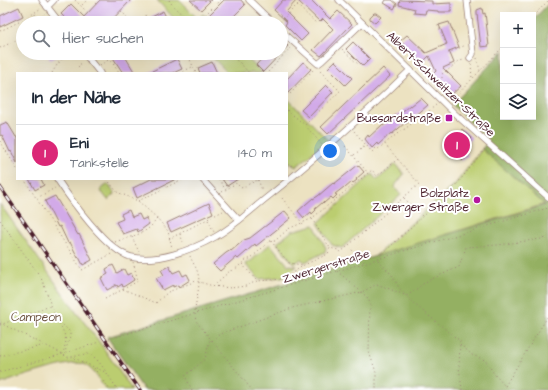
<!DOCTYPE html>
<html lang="de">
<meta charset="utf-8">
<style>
:root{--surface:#fff;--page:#f2f2f3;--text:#1f2937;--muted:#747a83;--line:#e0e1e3;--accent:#db2777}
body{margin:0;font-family:"Architects Daughter",sans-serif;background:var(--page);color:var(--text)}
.controls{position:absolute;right:12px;top:12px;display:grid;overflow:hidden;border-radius:0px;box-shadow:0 4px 16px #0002}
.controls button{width:36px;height:36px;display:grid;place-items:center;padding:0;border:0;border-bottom:1px solid var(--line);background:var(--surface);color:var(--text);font:20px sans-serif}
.you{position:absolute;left:330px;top:151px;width:14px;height:14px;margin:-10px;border:3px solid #fff;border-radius:50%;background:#1a73e8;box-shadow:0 0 0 6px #1a73e833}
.badge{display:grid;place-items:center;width:26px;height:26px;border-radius:50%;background:var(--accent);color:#fff;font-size:13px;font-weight:700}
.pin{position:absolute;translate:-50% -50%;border:2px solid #fff;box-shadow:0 1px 4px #0006}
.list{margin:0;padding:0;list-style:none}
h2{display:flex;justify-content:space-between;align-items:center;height:52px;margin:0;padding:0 16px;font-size:17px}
h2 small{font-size:13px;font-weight:400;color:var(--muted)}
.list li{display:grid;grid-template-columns:26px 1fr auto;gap:12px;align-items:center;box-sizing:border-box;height:56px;padding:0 16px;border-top:1px solid var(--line)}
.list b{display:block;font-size:15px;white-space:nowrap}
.list p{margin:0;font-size:13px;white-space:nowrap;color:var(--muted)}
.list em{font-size:13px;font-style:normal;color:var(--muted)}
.icon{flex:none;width:22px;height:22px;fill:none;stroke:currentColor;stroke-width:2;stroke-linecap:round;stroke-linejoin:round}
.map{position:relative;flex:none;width:548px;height:390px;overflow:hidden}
.search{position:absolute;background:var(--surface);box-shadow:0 4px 16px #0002;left:16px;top:16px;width:272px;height:44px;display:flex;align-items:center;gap:10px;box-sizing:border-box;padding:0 14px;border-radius:22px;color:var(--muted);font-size:15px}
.panel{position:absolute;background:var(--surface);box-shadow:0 4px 16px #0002;left:16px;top:72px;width:272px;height:108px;border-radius:0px}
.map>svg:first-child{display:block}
.green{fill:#bbcd70;stroke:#82764e}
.forest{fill:#94b062;stroke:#6f6846}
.building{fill:#d2aae8}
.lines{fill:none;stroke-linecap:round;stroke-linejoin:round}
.service-casing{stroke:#9b8076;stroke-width:4}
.minor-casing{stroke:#9b8076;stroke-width:7}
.path{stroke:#9b8076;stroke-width:1;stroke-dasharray:1 3;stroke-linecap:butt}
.service{stroke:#fff;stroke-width:2.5}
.minor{stroke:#fff;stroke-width:5.5}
.rail-casing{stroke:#4a1f2b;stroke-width:3.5}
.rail{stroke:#fff;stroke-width:2;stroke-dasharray:6;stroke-linecap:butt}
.poi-dot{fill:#b5179e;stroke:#fff;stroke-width:1.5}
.labels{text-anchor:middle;stroke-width:4;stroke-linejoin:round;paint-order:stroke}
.street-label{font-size:12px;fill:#4a1f2b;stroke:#fff}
.poi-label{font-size:12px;fill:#4a1f2b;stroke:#fff;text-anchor:end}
.park-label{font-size:12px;fill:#6c5340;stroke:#fff}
</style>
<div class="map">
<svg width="548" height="390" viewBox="0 0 548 390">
<rect width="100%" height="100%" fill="#fff"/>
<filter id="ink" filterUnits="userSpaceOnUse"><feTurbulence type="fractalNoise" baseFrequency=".025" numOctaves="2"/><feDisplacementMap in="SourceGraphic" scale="8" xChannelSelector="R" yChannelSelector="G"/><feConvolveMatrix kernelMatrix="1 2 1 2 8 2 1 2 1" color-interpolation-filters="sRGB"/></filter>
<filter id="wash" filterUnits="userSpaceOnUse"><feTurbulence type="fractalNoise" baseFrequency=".012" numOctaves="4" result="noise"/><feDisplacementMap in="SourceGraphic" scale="16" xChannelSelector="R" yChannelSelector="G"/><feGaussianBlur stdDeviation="0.9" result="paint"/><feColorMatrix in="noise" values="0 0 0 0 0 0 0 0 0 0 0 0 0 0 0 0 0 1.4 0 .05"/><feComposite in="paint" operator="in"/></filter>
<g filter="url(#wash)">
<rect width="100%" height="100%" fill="#ece2c1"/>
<g class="green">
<polygon points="157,0 179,0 198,19 203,14 212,23 178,23"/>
<polygon points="208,53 242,53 262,73 228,73"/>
<polygon points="287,98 328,140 296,167 290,163 287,158"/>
<polygon points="482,149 545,204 374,257 456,183"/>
<polygon points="396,164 404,174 394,187 401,195 342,248 332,245 318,223 372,174 377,180"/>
<polygon points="108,184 115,194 108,200 100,190"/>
<path d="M 0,204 L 76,312 L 98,340 L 132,390 L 106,390 C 100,382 94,369 84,364 C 73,359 14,379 0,384 Z"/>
<polygon points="314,225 326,248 325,252 305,262 301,259 294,264 277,243 292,231"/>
<polygon points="270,244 288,265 297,266 283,277 259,279 245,264 251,261"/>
</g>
<polygon class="forest" points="548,4 548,390 144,390 107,337 545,205 482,149 489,140 452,105 503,51 503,117 533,117 533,20"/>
<g id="blocks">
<g class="building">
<polygon points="100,0 131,0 109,23 70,23 61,14 71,4 84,17"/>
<polygon points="190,0 211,0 201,10"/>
<polygon points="224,0 241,0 245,5 227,23 217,23 209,15"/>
<polygon points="283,0 311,0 330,19 338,11 352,24 321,56 313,50 333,29 323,19 320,22 297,0 286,12 308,34 301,41 285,25 287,22 274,10"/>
<polygon points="386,0 392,0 397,4 394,9 384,3"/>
<polygon points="400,0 432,1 432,4 451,3 451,12 438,12 438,11 426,10 425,14 414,13 415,9 399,5"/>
<polygon points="19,7 23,16 0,27 0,16"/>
<polygon points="482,8 483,14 485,13 489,46 481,47 477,14 477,10"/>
<polygon points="163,11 169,23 152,23 150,18"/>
<polygon points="374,13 376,13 381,17 375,23 370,19 370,17"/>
<polygon points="449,22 459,47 449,51 454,63 443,68 461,86 450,96 430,77 436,71 429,56 422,63 400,41 407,35 426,53 447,44 439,25"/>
<polygon points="281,40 288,46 263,72 256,65 267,53 281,53"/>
<polygon points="353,42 370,59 363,66 346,49"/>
<polygon points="47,53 65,53 50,60"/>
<polygon points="110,53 123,53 135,73 123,73"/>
<polygon points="177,59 182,69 173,73 148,73"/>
<polygon points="335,61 352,78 345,85 328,68"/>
<polygon points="212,62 217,73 200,73 198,68"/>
<polygon points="303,62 311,69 287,94 287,79"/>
<polygon points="383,68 390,76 328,134 321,127"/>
<polygon points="326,85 333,92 309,117 301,110"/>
<polygon points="421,98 428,105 406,124 405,123 392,134 391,133 378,145 377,143 372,148 365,139 368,135 369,137 382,125 383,126 396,115 397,116 410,105 411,106"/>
<polygon points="7,122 16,137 17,137 17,163 11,151 10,152 2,135 0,136 0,125"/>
<polygon points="462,129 472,138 462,149 468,155 462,161 447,146"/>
<polygon points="358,165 364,172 356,179 357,180 353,183 352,182 345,188 344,187 335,194 337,195 333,199 331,197 324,203 323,202 315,209 316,210 312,214 311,212 304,218 298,211 313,198 313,199 318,196 333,183 334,184"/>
<polygon points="29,179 41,179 44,185 35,190"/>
<polygon points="151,179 176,179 137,198 133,188"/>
<polygon points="222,179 238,179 227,186"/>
<polygon points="55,196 78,235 79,234 92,260 83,265 79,257 78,258 70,242 68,243 60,226 58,227 45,201"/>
<polygon points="209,203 213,213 171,232 167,223"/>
<polygon points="129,210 132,217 139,214 142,220 146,218 149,224 138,232 137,229 123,234 116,222 123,219 121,214"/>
<polygon points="285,211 291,218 256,246 255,244 238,259 236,257 220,271 213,264 226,253 231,250 231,251 244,240 250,238"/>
<polygon points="113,265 117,273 124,269 127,275 131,273 134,280 123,287 122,284 118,287 117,285 107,290 101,278 108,274 106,269"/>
<polygon points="169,266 173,273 180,270 183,276 187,274 190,280 179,287 178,285 173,287 173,285 163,290 156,278 164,275 161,270"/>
</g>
</g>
</g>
<g filter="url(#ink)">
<use href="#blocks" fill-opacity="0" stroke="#9b8076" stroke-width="1"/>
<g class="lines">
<defs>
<polyline id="service" points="49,23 51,18 53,15"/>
<g id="minor">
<polyline points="42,0 60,23"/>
<polyline points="249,0 273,23"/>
<polyline points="339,0 454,113 548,197"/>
<polyline points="467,0 473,54 470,58"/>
<polyline points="47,7 54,0"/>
<polyline points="281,31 318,64 322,61 362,23"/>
<polyline points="84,53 100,73"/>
<path d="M 57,179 C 71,200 107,251 131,257 C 157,263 192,250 215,237 C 235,226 252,209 270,195 C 319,156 365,114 410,70"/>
<polyline points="202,179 239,220"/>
</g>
</defs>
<use href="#service" class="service-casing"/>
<use href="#minor" class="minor-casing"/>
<g class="path">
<polyline points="75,0 88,13"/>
<path d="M 169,0 C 175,10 186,18 197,23"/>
<polyline points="82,5 87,0"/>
<polyline points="297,5 316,23"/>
<polyline points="121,11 133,23"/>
<polyline points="35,14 37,23"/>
<polyline points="145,15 148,23"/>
<polyline points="533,16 548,1"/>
<polyline points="280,22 302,0"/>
<polyline points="38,23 45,13"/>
<polyline points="197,23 220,0"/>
<polyline points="438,25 446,44"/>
<polyline points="0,31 27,18 41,8"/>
<polyline points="0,48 23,37"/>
<polyline points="342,49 359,65"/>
<polyline points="187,53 196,73"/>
<polyline points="227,53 240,63 249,73"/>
<polyline points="448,53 466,45"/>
<polyline points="107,54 119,73"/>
<polyline points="477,58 480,71"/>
<polyline points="471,64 472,79"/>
<polyline points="100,65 110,59"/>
<polyline points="79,67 78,66 83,62"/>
<polyline points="268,72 290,48"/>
<polyline points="52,73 57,65 67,53"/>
<polyline points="180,73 192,67"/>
<polyline points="442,78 442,74 446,71 447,71 459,61 465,60"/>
<polyline points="454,90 457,93"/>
<polyline points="290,94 314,69"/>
<polyline points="451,101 503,47"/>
<polyline points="287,110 305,125 322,145"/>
<polyline points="305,125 340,91 319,70"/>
<polyline points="354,131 372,152 376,148 378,149 402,130 405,129 417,119 420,119 437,104"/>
<polyline points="0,141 17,169"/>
<polyline points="345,146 368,173"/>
<polyline points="354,155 365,146"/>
<polyline points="287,166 289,165 292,166"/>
<polyline points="24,179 82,270 113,253"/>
<polyline points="107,179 117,192 138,201 157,218 168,231 172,248"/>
<polyline points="219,179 225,189"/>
<polyline points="258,180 262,190"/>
<polyline points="222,192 236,183 241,188 259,179"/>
<polyline points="37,198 55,188"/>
<polyline points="282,198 303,224"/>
<polyline points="404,198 422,216"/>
<polyline points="138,201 183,179"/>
<polyline points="312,219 330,248"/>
<polyline points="0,220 40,276 44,285 51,306 64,333 66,341 63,354"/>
<polyline points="208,220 214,232"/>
<polyline points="180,234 183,242"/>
<polyline points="132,237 139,252"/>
<polyline points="169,239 223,211"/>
<polyline points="271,241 289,263 303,265"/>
<path d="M 115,242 C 133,235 145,236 157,219"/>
<polyline points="349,245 419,184 384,143"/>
<path d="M 190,256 C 192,262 197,268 198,274 C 202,289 192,305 196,321 L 252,390"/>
<polyline points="242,264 257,281"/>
<polyline points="337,271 367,297 370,303 369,352 376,372 376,390"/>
<polyline points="115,284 119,291"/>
<polyline points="213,286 231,270 232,272 247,259 250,259 270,241 275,241 288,229 311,219 372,170 377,176 398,159"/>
<polyline points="123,289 156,303 168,292 196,281 213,286 231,288 246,286 257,281 284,279 304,265 328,254 330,248 338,250 341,252 348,246 364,262"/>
<polyline points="105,299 138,281 133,262"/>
<polyline points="60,322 70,332 70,337 65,352"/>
<path d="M 0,323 L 63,354 L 66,357 C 73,358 80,354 88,354 C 97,354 112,382 118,390"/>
<polyline points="0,325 50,306"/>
<polyline points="109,339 548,208"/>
<polyline points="212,341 220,334 292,308 362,292 377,284 407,296 427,281 459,267 466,247 498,245 548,238"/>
<polyline points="460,344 472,355 485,360 495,375 505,386 504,390"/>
<polyline points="0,356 45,345"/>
<polyline points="74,358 105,372"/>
<polyline points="94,368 110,390"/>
<polyline points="0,372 63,354 99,342"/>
<polyline points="505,386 548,316"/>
<polyline points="192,390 185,376 205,359 210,340"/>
<polyline points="462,390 459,367 460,341 413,303 399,288 392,275 377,259 457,184 485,149"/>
</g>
<use href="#service" class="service"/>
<use href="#minor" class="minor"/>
<defs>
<polyline id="rail" points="0,187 140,390"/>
</defs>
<use href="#rail" class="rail-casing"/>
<use href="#rail" class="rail"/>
</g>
</g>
<g class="poi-dot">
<rect x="445" y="114" width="8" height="8" rx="2"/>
<circle cx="477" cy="200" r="4"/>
</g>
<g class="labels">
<g class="street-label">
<text transform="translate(441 84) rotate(44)" y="4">Albert-Schweitzer-Straße</text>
<text transform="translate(326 266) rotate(-17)" y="4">Zwergerstraße</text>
</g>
<g class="poi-label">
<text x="441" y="122">Bussardstraße</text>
<text x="469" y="197">Bolzplatz<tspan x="469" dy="14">Zwerger Straße</tspan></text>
</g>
<g class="park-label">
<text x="36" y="321">Campeon</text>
</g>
</g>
</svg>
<div class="controls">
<button>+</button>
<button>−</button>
<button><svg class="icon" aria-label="layers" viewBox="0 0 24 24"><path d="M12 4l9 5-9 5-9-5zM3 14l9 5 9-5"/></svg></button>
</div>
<div class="you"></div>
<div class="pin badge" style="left:457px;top:145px">1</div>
<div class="search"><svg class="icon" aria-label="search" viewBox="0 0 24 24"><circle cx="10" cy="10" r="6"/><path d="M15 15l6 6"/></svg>Hier suchen</div>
<section class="panel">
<h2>In der Nähe<small></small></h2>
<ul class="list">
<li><span class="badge">1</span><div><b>Eni</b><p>Tankstelle</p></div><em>140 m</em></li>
</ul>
</section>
</div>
